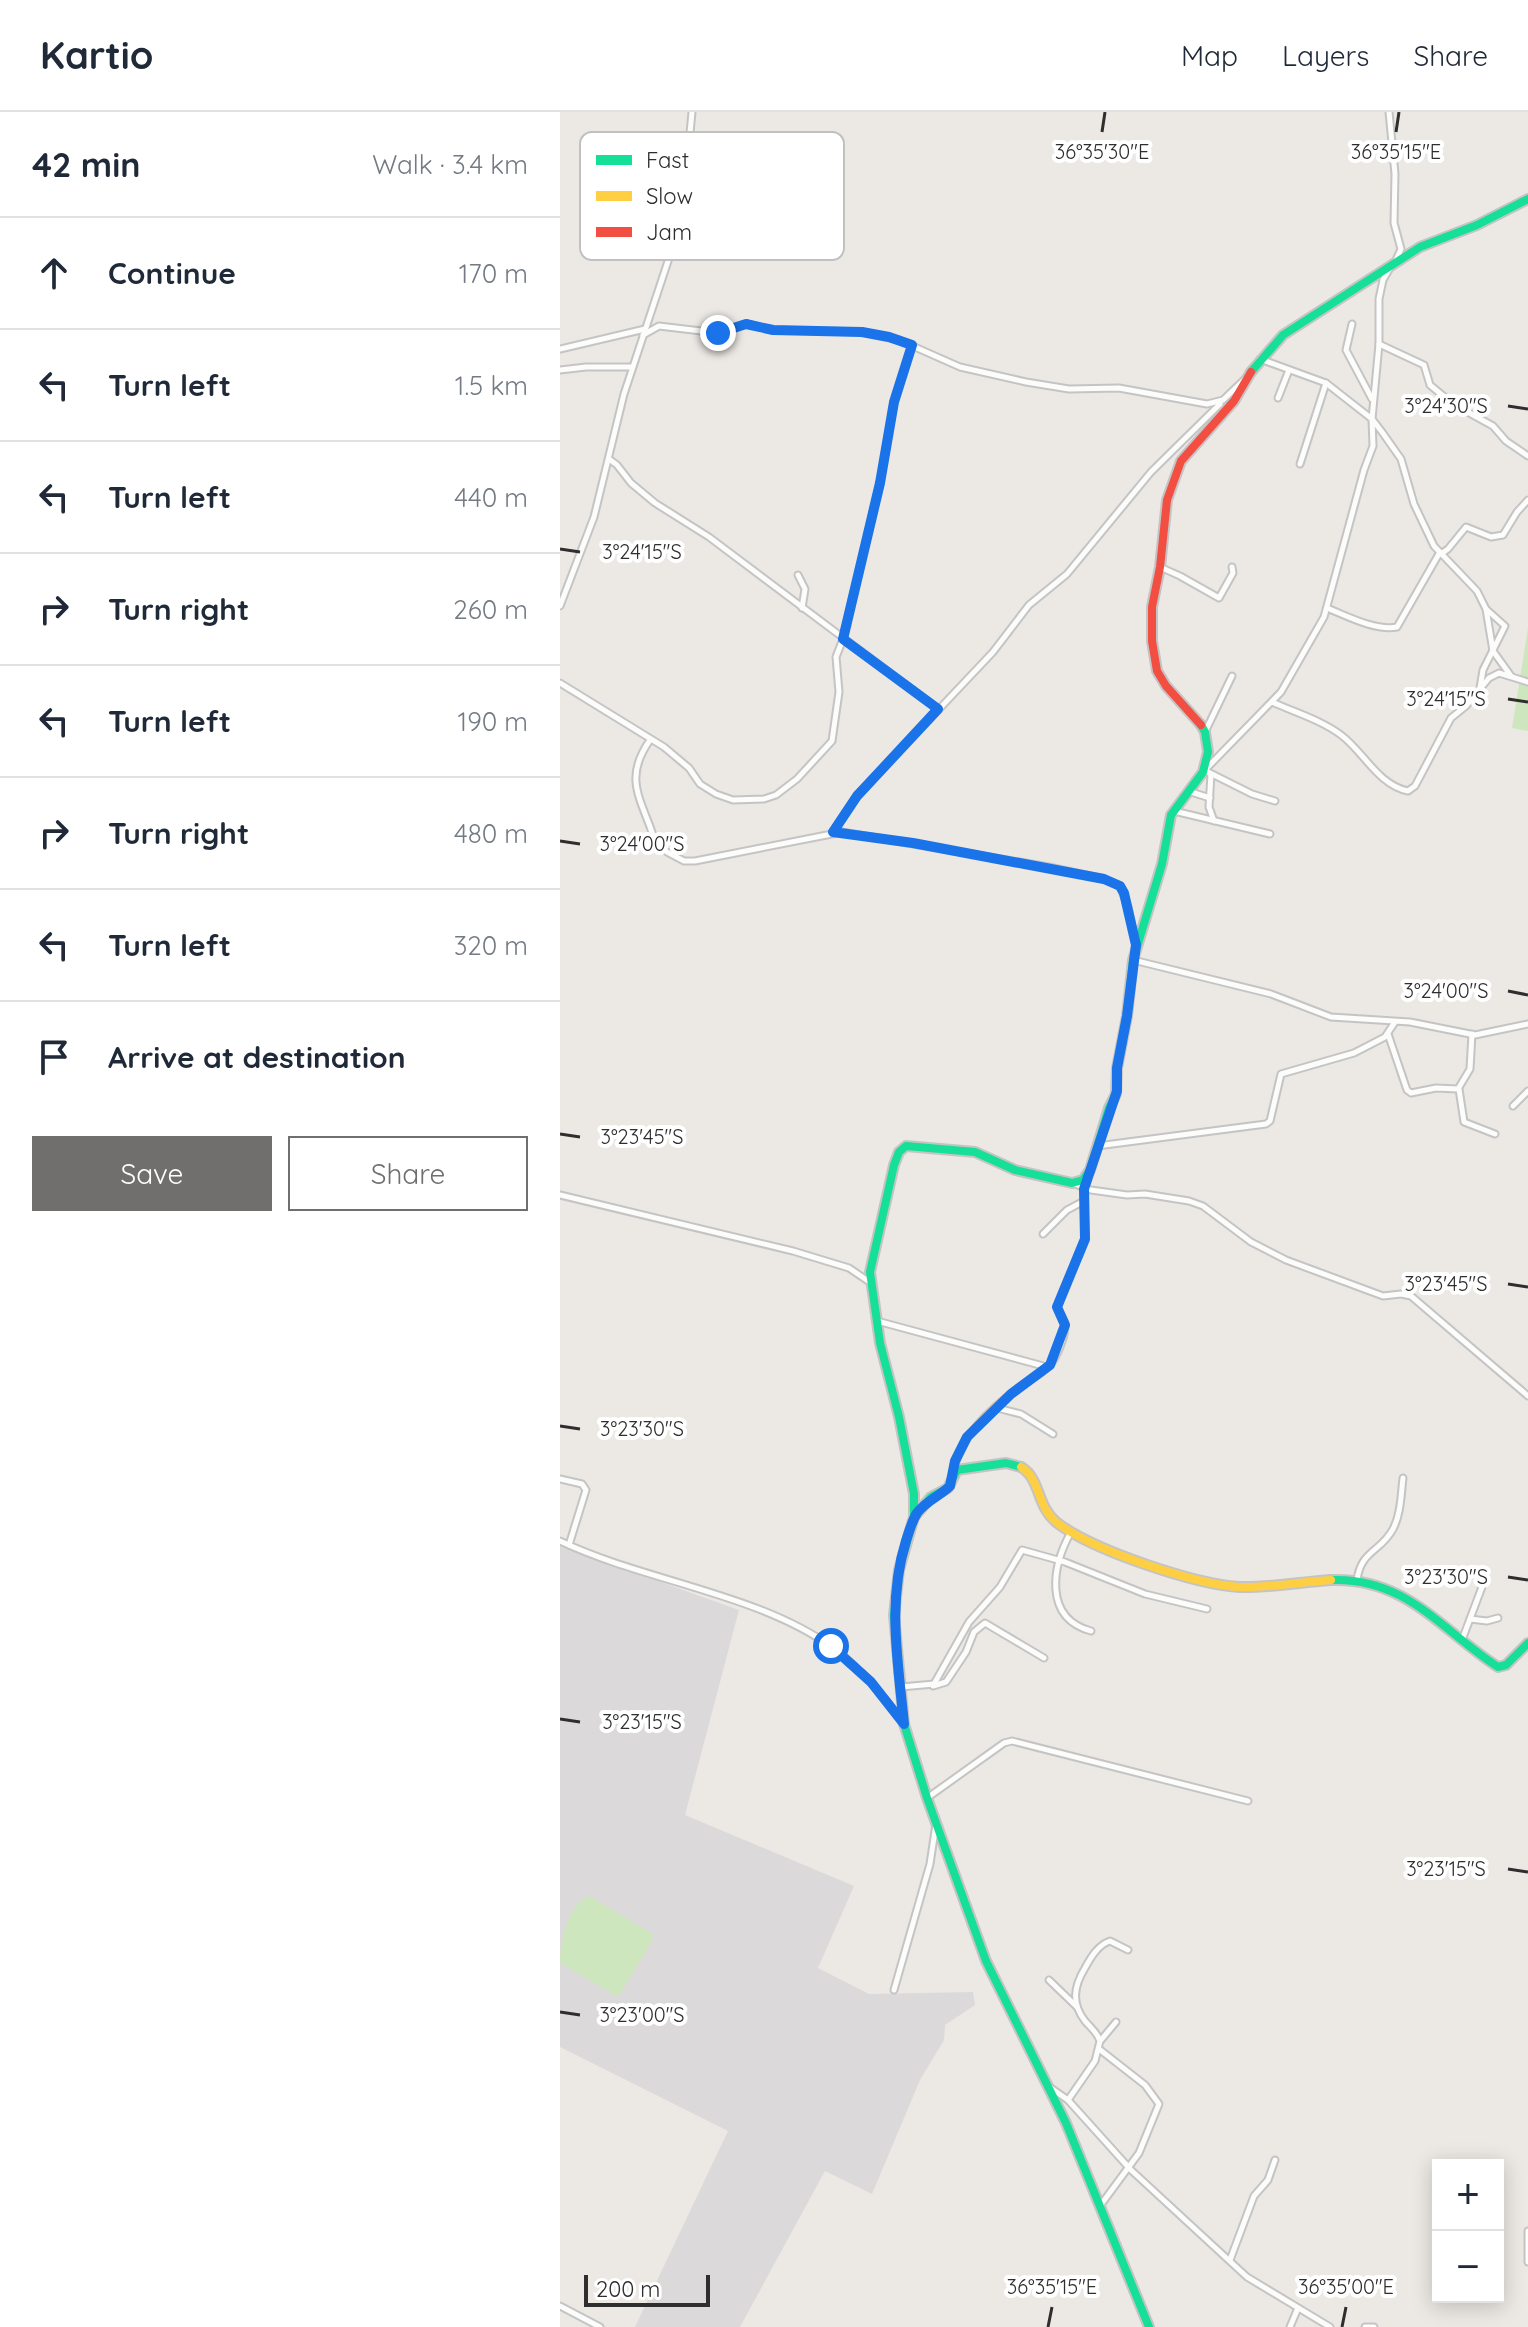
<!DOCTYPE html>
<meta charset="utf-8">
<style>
:root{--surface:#fff;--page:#f6f6f7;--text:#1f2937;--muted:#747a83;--line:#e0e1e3;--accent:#706f6e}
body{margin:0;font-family:Quicksand,sans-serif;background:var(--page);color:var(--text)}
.controls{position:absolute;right:24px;bottom:24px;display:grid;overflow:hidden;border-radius:0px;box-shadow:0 4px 20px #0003}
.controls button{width:72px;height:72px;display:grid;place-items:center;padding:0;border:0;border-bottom:2px solid var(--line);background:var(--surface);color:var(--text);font:40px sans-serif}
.scale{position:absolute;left:24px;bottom:20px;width:126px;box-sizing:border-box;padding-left:8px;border:4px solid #2e2e2e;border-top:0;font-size:22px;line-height:28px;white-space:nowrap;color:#2e2e2e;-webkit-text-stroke:6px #fff;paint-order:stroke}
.stop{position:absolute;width:24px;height:24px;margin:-18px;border:6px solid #1a73e8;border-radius:50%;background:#fff}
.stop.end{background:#1a73e8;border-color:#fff;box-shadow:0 2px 8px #0008}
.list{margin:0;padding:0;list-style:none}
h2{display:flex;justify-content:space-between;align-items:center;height:104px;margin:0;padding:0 32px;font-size:34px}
h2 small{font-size:26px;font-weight:400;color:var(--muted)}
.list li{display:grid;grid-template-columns:52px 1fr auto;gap:24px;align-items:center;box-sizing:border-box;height:112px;padding:0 32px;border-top:2px solid var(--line)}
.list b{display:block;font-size:30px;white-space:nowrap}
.list em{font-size:26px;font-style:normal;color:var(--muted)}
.actions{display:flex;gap:16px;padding:24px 32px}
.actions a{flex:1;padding:18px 0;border:2px solid var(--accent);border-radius:0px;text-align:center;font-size:28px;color:var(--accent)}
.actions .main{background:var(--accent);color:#fff}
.icon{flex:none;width:44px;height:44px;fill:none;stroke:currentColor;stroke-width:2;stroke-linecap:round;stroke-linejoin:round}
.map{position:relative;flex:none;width:968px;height:2215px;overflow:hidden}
header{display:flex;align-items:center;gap:48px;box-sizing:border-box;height:112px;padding:0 40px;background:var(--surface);border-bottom:2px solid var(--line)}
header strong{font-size:38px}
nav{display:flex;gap:44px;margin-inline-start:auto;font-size:28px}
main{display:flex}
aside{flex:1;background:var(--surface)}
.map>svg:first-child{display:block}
.industrial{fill:#dcd9db}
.green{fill:#cee6be}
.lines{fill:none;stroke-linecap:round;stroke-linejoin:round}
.street-casing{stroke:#c5c4c5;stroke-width:9}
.fast-casing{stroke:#c5c4c5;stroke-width:12}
.slow-casing{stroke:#c5c4c5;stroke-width:12}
.jam-casing{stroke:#c5c4c5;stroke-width:12}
.street{stroke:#fcfcfb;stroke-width:5}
.fast{stroke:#16e098;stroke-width:8}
.slow{stroke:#ffcf43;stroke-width:8}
.jam{stroke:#f24e42;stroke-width:8}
.route{stroke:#1a73e8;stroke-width:10}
.ticks{fill:none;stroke:#2e2e2e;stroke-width:3}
.key{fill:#fff;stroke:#c0c0c0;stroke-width:2}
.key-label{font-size:22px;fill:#2e2e2e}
.ticks-label{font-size:20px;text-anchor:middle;fill:#2e2e2e;stroke:#fff;stroke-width:8;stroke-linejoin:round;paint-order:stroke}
</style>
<header>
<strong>Kartio</strong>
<nav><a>Map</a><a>Layers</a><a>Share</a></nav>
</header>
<main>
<aside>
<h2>42 min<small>Walk · 3.4 km</small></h2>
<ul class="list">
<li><svg class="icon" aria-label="ahead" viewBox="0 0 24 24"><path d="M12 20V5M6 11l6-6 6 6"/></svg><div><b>Continue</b></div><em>170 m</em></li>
<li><svg class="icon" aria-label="left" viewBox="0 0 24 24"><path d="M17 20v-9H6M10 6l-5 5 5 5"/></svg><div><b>Turn left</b></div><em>1.5 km</em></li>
<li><svg class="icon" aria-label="left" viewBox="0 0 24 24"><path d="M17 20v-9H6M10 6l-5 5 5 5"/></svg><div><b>Turn left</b></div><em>440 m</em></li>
<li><svg class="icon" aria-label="right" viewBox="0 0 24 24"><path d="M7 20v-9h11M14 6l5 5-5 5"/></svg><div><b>Turn right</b></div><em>260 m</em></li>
<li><svg class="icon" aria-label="left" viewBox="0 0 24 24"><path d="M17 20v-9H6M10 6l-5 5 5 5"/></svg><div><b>Turn left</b></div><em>190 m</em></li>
<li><svg class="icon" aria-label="right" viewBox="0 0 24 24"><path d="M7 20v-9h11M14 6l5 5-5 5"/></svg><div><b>Turn right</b></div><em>480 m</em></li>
<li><svg class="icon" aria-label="left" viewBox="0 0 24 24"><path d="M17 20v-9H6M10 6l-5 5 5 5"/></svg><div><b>Turn left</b></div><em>320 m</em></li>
<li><svg class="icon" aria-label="arrive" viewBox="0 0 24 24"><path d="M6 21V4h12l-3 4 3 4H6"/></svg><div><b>Arrive at destination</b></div></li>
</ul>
<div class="actions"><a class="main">Save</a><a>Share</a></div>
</aside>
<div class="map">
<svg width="968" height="2215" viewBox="0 0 968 2215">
<rect width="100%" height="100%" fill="#ece8e4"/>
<polygon class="industrial" points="0,1434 179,1498 125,1703 294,1774 258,1856 309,1882 413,1880 415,1893 385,1913 384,1928 360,1968 312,2082 265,2059 180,2215 75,2215 168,2019 0,1935"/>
<g class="green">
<polygon points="968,516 968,619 952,616"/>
<path d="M 29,1784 L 93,1822 L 91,1831 L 58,1885 L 0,1851 C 0,1829 7,1794 29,1784 Z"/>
</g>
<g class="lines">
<defs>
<g id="street">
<polyline points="829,0 835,62 834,111 841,137 836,148"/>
<polyline points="792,212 786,238 812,287"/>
<polyline points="83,223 99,214 158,221 186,212 213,218 302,220 339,228 400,255 466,270 509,277 559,276 647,292 663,288 686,266"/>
<polyline points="819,232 864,253 870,273 893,292 933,314 946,329 968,344"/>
<polyline points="0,237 85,217"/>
<polyline points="700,247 766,271 812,307 822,320 841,347 854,392 874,434 917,479 926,497 933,539 951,564"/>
<polyline points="0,258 26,255 72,255"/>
<polyline points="718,286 729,258"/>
<polyline points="49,347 57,353 71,371 95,391 149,425 378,597"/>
<polyline points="740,352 766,271"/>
<polyline points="881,442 888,437 906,415 931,425 943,423 957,400 968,388"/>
<polyline points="600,455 620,464 659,486 673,461 672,455"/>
<polyline points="238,463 245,477 242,496"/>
<polyline points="0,494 34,405 64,282 113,134 124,84 132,0"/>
<path d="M 767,496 C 787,504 815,519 837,515 L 880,440"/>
<polyline points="0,571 104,635 129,656 140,672 156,682 173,688 204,687 216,683 237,667 272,629 279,580 276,545 283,527 320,371 334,290 352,233"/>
<polyline points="920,576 923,558 945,514 926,497"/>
<path d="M 712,590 C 734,600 761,608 781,623 C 803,639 818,673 848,679 L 855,674 L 891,606 L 906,594 L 929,566 L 939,561 L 968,570"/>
<polyline points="645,620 672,564"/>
<path d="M 90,628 C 67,661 76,679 89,712 C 93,722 93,727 100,735"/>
<polyline points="644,658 692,682 715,689"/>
<polyline points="643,660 721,580 764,505 804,358 813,334 812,307 819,232 819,187 823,168 830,156"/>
<polyline points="651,662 649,695 654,709"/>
<polyline points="628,679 650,686"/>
<polyline points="614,699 710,722"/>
<polyline points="273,720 297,684 433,540 469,493 507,462 591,360 660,292"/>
<polyline points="107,740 124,749 135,749 282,720 489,755 544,767 560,774 568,795 576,833"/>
<polyline points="573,848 711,882 771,905 850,910 915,923 968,912"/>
<polyline points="828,922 847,978 851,981 876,976 898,977 910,957 912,922"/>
<polyline points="899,977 904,1010 935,1022"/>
<polyline points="953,994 968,979"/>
<polyline points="537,1034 706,1012 710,1009 721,962 794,941 825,925 835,910"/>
<polyline points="512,1071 531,1078 567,1083 585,1082 629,1089 643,1094 691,1130 726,1148 823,1184 841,1182 851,1184 968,1284"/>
<polyline points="0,1083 233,1139 289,1156 311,1171"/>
<polyline points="483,1122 507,1098 524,1089"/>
<polyline points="317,1209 487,1255"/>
<polyline points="437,1296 461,1302 493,1322"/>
<path d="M 393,1362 C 399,1325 430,1297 460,1275 C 469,1268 482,1262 490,1253 C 497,1245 506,1223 505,1212 C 504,1205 499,1202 497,1195 L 525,1127 L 524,1077 L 528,1062"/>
<polyline points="0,1367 22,1372 26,1378 9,1433"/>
<path d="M 511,1420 C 492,1454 483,1506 531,1519"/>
<path d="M 0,1429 C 84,1469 200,1482 273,1536 C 302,1557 323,1584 344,1612"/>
<path d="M 797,1468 C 801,1438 821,1440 833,1417 C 841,1402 841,1382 843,1366"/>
<polyline points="910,1507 927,1509 938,1506"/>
<polyline points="902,1528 922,1475"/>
<polyline points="373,1574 386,1570 406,1540 414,1520 425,1511 484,1546"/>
<polyline points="341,1575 374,1572 409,1510 440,1475 462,1438 505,1450 585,1482 647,1497"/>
<polyline points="367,1686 444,1631 452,1629 688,1689"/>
<polyline points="489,1868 517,1895"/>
<polyline points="334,1878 370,1752 376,1712"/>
<polyline points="541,1928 556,1910"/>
<polyline points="539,1937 585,1973 599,1992 579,2041 540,2094"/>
<polyline points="488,1974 508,1988 571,2058 687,2165 770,2215"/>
<path d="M 508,1988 L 535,1949 L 540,1929 C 537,1920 531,1916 525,1909 C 511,1891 514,1874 525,1856 C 531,1845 538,1833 550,1829 L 568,1838"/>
<polyline points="968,2119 968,2150"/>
<polyline points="670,2148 694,2084 708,2068 715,2048"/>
<polyline points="0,2194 40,2215"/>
<polyline points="730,2215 738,2196"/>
<polyline points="805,2215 814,2215"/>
</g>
<g id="fast">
<polyline points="691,260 723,223 860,135 917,113 968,87"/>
<polyline points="461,1355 446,1351 397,1358 388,1376 371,1385 354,1405 339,1458 334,1503 344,1612 367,1686 426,1849 506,2011 589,2215"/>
<polyline points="354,1405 354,1382 339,1305 320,1231 310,1160 334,1053 339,1040 346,1034 415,1040 455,1058 512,1071 523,1068 530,1058 549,996 556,982 557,956 567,904 573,848 602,752 611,703 643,660 648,640 645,620 641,613"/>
<path d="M 771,1468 C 846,1465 881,1518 938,1555 L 946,1553 L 968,1531"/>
</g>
<path id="slow" d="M 461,1355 C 481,1367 476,1393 496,1410 C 532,1438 634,1472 679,1475 C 710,1476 740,1470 771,1468"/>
<polyline id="jam" points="641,613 606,574 597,559 592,529 592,495 600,455 607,388 621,349 674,289 691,260"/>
</defs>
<use href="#street" class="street-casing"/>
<use href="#fast" class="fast-casing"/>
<use href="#slow" class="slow-casing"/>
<use href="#jam" class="jam-casing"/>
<use href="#street" class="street"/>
<use href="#fast" class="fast"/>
<use href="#slow" class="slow"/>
<use href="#jam" class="jam"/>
</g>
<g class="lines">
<path class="route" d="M 158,221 L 186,212 L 213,218 L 302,220 L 329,225 L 352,233 L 334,290 L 320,371 L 283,527 L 378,597 L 297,684 L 273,720 L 353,731 L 544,767 L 560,774 L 564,781 L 576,833 L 567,904 L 557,956 L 557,979 L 524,1077 L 525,1127 L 497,1195 L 505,1213 L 490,1253 L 451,1282 L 407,1325 L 395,1349 L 390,1374 C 380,1384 367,1388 357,1401 C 352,1409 349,1419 346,1429 C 327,1489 338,1551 344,1612 L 311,1570 L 271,1534"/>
</g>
<path class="ticks" d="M 542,20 L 545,0M 836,20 L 839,0M 948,294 L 968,297M 0,437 L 20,440M 948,587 L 968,590M 0,729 L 20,732M 948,879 L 968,883M 0,1022 L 20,1025M 948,1172 L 968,1175M 0,1314 L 20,1317M 948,1465 L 968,1468M 0,1607 L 20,1610M 948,1757 L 968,1760M 0,1900 L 20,1903M 488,2215 L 492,2195M 782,2215 L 786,2195"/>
<rect x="20" y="20" width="264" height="128" rx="12" class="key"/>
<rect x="36" y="43" width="36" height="10" fill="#16e098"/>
<rect x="36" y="79" width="36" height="10" fill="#ffcf43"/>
<rect x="36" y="115" width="36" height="10" fill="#f24e42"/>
<g class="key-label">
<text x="86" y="56">Fast</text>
<text x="86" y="92">Slow</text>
<text x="86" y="128">Jam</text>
</g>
<g class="ticks-label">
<text x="542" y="47">36°35'30"E</text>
<text x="836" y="47">36°35'15"E</text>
<text x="886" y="301">3°24'30"S</text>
<text x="82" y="447">3°24'15"S</text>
<text x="886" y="594">3°24'15"S</text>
<text x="82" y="739">3°24'00"S</text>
<text x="886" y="886">3°24'00"S</text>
<text x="82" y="1032">3°23'45"S</text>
<text x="886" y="1179">3°23'45"S</text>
<text x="82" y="1324">3°23'30"S</text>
<text x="886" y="1472">3°23'30"S</text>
<text x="82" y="1617">3°23'15"S</text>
<text x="886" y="1764">3°23'15"S</text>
<text x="82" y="1910">3°23'00"S</text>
<text x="492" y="2182">36°35'15"E</text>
<text x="786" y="2182">36°35'00"E</text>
</g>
</svg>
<div class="controls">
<button>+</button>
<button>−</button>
</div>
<div class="scale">200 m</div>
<div class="stop" style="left:271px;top:1534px"></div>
<div class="stop end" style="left:158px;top:221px"></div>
</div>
</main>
